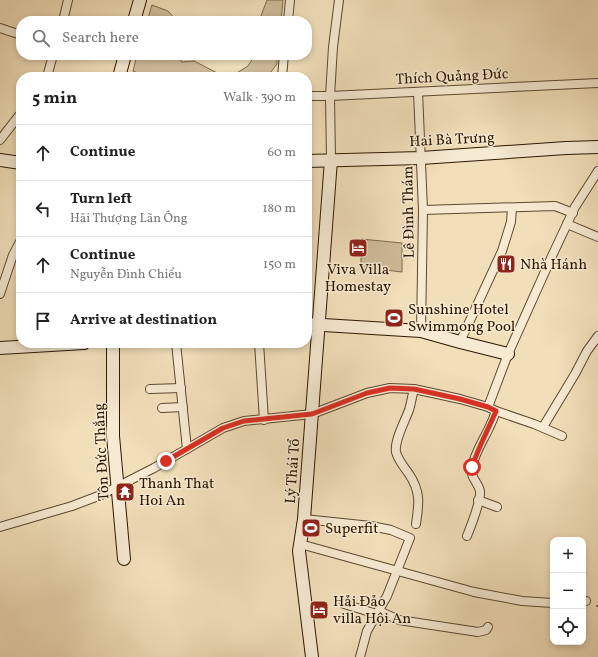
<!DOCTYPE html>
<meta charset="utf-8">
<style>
:root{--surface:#fff;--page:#f2f2f2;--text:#222;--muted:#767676;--line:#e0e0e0}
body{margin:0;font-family:Vollkorn,serif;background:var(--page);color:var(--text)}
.controls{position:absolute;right:12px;bottom:12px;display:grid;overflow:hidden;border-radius:8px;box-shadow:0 2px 6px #0003}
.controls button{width:36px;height:36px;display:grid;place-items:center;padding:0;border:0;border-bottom:1px solid var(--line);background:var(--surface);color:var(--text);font:20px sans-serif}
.stop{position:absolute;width:12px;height:12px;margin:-9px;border:3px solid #d93025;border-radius:50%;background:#fff}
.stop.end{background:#d93025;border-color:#fff;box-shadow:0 1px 4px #0008}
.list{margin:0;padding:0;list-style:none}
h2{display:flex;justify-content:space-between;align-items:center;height:52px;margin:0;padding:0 16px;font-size:17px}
h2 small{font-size:13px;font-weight:400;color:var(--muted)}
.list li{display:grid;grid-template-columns:26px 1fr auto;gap:12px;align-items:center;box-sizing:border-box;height:56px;padding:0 16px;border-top:1px solid var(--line)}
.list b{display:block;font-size:15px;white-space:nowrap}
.list p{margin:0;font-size:13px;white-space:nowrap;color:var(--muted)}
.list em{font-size:13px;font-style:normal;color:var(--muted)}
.icon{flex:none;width:22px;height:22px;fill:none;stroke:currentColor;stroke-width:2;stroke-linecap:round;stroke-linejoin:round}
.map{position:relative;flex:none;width:598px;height:657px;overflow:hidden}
.search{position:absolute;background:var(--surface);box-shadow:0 2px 6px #0003;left:16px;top:16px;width:296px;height:44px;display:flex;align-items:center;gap:10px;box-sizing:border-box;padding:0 14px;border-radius:16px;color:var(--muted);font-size:15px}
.panel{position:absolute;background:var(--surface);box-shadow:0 2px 6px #0003;left:16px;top:72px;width:296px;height:276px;border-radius:16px}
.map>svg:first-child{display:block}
.green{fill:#cfbd9b;stroke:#7d6a4e}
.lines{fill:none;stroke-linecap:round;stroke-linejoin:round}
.stream{stroke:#7a664a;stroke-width:2}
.street-casing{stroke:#5c492f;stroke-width:10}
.secondary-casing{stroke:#2b1701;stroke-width:14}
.street{stroke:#f6ead2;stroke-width:8}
.secondary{stroke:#f6ead2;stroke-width:12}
.route{stroke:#d93025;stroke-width:5}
.labels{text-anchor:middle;stroke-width:3;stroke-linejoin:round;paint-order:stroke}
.street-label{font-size:15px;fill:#2b1701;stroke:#f6ead2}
.poi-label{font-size:15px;fill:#2b1701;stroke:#f6ead2;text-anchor:start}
</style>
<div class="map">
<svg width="598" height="657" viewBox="0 0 598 657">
<rect width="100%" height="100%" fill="#f1dfba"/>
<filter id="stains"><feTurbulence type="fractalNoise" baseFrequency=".005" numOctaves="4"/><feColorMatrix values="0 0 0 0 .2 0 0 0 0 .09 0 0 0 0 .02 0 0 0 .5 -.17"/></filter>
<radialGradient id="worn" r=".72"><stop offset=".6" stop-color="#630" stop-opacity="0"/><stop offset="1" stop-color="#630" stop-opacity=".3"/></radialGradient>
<g class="green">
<polygon points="267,0 283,0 281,21 259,21"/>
<polygon points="152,5 168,11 177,21 147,21"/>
<polygon points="137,55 182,55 181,62 194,61 225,77 147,77 133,71"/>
<polygon points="255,55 277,55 277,64 267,77 230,77 248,66"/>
<polygon points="361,239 402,243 402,272 361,267"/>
</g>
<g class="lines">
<polyline class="stream" points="597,606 598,606"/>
<defs>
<g id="street">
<polyline points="63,21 68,0"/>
<polyline points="288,21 290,0"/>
<polyline points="0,28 21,35"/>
<polyline points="47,77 53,55"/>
<polyline points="282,77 284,55"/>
<polyline points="418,92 423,210 421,331"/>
<polyline points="307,96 330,96 598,83"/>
<polyline points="0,140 21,113"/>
<polyline points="331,160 330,96 333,47 339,0"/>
<polyline points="423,210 555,206 573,213"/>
<polyline points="567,224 598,237"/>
<polyline points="0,294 13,255 21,240"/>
<polyline points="460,342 502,251 511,222 512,208"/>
<polyline points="176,343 187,449"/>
<polyline points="259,343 264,420"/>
<polyline points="150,389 181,388"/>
<path d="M 414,389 C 412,396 411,404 409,410 C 405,421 394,441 396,452 C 398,460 404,467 409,474 C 421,492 419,504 416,524"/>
<polyline points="488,407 508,354 552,256 575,207 598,171"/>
<polyline points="162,408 183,407"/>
<polyline points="543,427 575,374 587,351 598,336"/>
<polyline points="478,500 497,507"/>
<polyline points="304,519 371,526 391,530 410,538 387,596 367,631 360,657"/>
<polyline points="0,527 72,506 101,495 154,468 223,428 244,421 312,414 367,393 390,388 414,389 460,399 488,407 496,411 534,424 562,436"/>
<path d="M 467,536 C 471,526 481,500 480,491 C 478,482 470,478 472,468 C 474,454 483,441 489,428 C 492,422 494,417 496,411"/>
<polyline points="300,544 474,592 522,601 553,603"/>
<polyline points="583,601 586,601"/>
<polyline points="344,604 377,614"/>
<polyline points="379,611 399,620 478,632 486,630 488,627"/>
</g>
<g id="secondary">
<polyline points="134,21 140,0"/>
<polyline points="119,77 125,55"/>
<polyline points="0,160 21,163"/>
<polyline points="307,161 421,158 566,148 598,147"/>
<polyline points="307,324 421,331 460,342 508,354"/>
<polyline points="113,343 113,436 124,559"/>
<polyline points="0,348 84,343"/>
<polyline points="312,657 299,551 304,519 331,160"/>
</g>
</defs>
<use href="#street" class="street-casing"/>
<use href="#secondary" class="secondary-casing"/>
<use href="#street" class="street"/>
<use href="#secondary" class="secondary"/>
</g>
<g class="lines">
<path class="route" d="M 166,461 L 223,428 L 244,421 L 312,414 L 367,393 L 390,388 L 414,389 L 460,399 L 488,407 L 496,411 C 488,430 478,448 472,467"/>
</g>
<defs>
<symbol id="hotel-square" viewBox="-11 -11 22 22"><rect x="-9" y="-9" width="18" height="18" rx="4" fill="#8f2418" stroke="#f6ead2"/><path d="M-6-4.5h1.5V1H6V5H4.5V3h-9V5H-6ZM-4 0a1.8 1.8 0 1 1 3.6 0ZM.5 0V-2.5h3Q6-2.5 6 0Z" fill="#fff"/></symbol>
<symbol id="restaurant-square" viewBox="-11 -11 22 22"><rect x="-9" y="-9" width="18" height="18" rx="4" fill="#8f2418" stroke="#f6ead2"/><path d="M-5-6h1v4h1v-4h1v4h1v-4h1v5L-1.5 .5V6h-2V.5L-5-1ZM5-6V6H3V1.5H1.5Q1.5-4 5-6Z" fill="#fff"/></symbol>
<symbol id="stadium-square" viewBox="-11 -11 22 22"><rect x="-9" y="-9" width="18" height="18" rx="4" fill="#8f2418" stroke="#f6ead2"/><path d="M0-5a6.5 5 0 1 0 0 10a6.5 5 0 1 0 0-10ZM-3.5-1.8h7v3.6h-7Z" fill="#fff"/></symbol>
<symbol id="temple-square" viewBox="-11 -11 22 22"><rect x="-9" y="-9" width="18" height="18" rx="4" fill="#8f2418" stroke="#f6ead2"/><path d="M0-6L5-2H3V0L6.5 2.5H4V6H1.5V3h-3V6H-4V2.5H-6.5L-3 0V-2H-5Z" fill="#fff"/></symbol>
</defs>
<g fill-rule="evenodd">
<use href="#hotel-square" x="347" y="237" width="22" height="22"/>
<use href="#restaurant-square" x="495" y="253" width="22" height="22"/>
<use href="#stadium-square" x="383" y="307" width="22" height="22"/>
<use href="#temple-square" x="114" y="481" width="22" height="22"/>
<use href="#stadium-square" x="300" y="517" width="22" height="22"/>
<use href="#hotel-square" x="308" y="599" width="22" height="22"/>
</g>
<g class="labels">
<g class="street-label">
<text transform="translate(452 76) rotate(-3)" y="5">Thích Quảng Đức</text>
<text transform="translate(452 139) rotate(-3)" y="5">Hai Bà Trưng</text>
<text transform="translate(408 212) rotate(-91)" y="5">Lê Đình Thám</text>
<text transform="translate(101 452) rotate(-93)" y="5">Tôn Đức Thắng</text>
<text transform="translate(292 471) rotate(-86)" y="5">Lý Thái Tổ</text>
</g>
<g class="poi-label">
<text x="520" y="269">Nhà Hánh</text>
<text x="358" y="274" text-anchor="middle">Viva Villa<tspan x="358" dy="17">Homestay</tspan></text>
<text x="408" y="314">Sunshine Hotel<tspan x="408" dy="17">Swimmong Pool</tspan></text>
<text x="139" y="488">Thanh That<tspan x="139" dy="17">Hoi An</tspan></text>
<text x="325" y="533">Superfit</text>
<text x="333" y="606">Hải Đảo<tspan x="333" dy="17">villa Hội An</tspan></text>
</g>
</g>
<rect width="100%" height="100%" filter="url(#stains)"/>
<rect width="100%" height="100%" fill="url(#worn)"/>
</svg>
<div class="controls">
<button>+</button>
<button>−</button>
<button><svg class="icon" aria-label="locate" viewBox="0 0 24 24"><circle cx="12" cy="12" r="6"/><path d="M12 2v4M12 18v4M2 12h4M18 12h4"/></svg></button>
</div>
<div class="stop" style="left:472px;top:467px"></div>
<div class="stop end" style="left:166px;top:461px"></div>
<div class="search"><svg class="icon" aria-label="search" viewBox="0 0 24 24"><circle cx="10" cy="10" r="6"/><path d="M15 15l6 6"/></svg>Search here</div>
<section class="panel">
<h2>5 min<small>Walk · 390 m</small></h2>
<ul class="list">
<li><svg class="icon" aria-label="ahead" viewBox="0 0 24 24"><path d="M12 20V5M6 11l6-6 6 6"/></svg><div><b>Continue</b></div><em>60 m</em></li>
<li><svg class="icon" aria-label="left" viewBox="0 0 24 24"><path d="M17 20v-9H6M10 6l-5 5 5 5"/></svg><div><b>Turn left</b><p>Hải Thượng Lãn Ông</p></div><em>180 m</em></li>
<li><svg class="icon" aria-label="ahead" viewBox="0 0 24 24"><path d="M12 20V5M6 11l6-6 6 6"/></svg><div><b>Continue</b><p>Nguyễn Đình Chiểu</p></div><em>150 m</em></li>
<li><svg class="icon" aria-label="arrive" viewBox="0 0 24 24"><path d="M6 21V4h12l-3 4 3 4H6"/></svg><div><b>Arrive at destination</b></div></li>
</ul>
</section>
</div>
